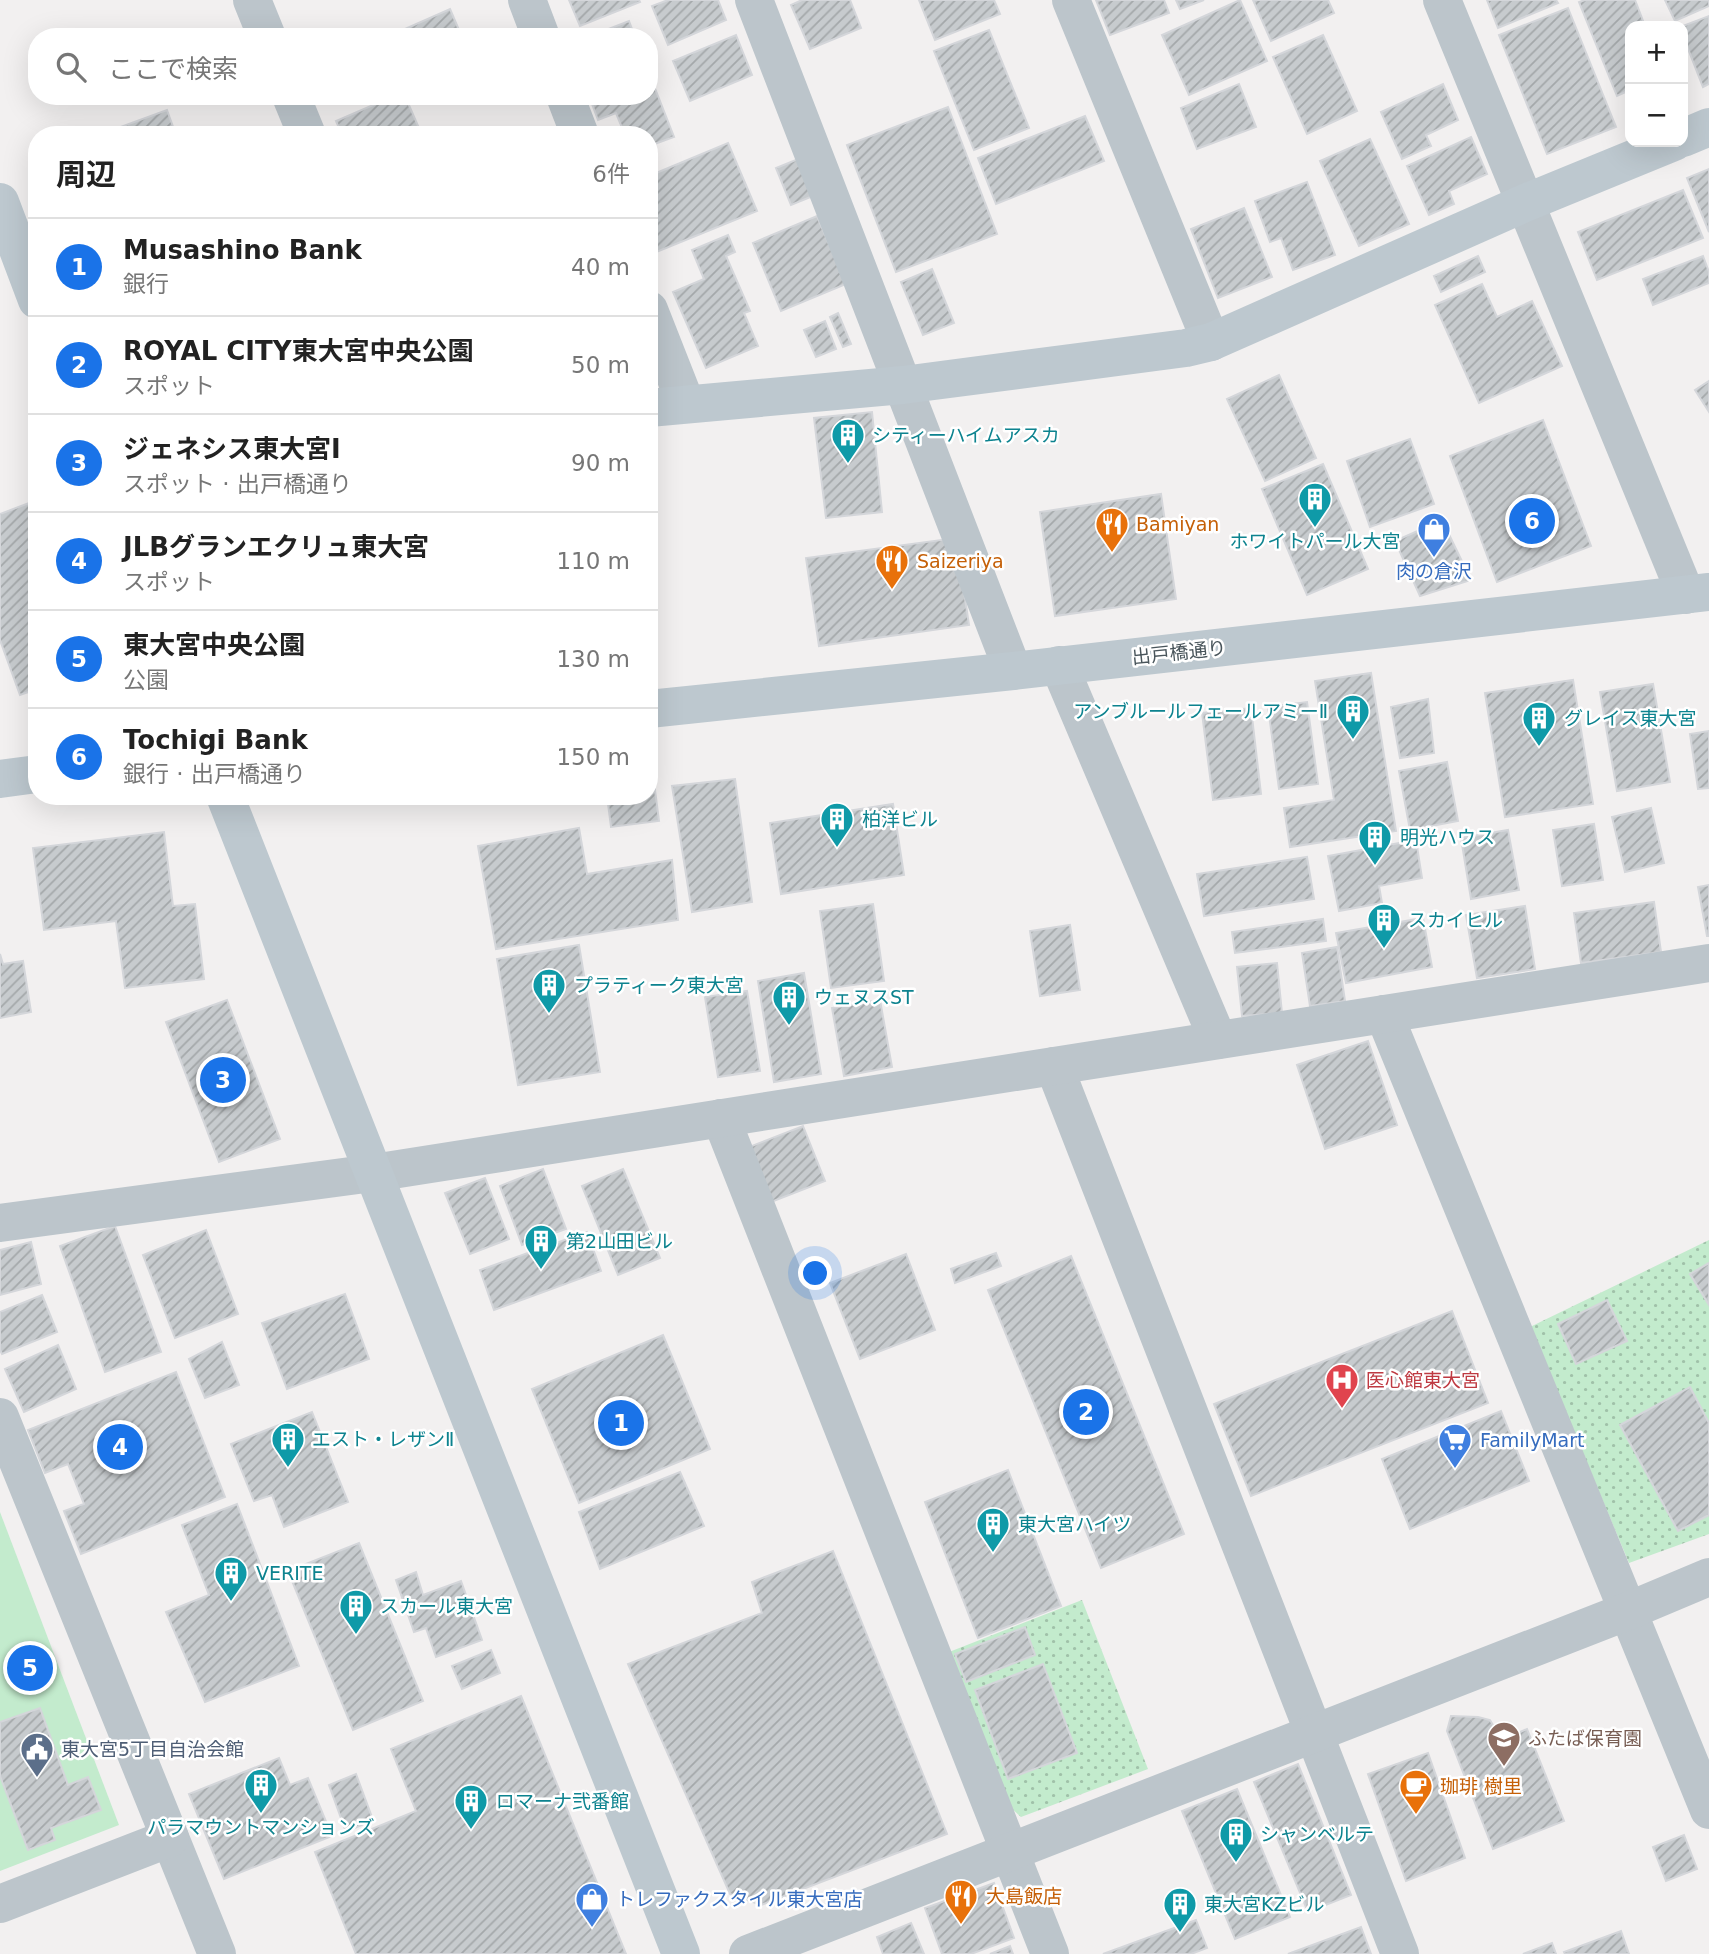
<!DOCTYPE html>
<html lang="ja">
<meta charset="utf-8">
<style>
:root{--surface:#fff;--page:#f2f2f2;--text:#222;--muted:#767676;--line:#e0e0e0;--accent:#1a73e8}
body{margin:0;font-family:"DejaVu Sans","Noto Sans JP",sans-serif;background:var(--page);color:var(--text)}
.controls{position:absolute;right:21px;top:21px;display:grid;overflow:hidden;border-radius:14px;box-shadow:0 7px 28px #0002}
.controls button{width:63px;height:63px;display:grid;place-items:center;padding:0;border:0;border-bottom:2px solid var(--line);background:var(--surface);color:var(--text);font:35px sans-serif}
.you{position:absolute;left:816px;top:1274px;width:24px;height:24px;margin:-18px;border:5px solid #fff;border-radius:50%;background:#1a73e8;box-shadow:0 0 0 10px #1a73e833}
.badge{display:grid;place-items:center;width:46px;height:46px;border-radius:50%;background:var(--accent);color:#fff;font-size:23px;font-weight:700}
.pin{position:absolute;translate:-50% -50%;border:4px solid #fff;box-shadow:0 2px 7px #0006}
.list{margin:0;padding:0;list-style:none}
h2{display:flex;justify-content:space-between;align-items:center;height:91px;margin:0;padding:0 28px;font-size:30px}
h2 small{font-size:23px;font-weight:400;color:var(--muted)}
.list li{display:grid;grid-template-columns:46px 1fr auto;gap:21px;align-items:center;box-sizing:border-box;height:98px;padding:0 28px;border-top:2px solid var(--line)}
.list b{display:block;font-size:26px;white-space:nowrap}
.list p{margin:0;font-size:23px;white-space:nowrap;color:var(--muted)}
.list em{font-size:23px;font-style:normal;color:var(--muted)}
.icon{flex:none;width:38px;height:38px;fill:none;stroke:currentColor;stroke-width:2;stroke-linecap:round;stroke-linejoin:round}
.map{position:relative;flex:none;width:1709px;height:1954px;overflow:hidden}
.search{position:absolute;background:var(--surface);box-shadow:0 7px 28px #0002;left:28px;top:28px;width:630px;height:77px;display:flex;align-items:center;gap:18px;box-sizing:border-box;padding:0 24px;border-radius:28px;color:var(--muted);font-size:26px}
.panel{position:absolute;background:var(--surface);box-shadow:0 7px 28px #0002;left:28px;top:126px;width:630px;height:679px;border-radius:28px}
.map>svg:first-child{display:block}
.green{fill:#c3ebcd}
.garden{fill:url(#garden-dots)}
.building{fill:url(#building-hatch);stroke:#d4d6da;stroke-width:2}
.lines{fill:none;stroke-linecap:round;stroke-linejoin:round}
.street{stroke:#bcc5cb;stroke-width:38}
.secondary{stroke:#bdc8cf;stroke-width:38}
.labels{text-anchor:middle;stroke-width:5;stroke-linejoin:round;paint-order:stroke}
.culture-label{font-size:19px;fill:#0d838f;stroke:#fff;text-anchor:start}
.food-label{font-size:19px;fill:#c56008;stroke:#fff;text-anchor:start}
.shop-label{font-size:19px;fill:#366cbe;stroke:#fff;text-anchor:start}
.street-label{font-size:19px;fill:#49555b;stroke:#fff}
.health-label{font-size:19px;fill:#be3a42;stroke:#fff;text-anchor:start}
.education-label{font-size:19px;fill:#785e54;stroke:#fff;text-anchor:start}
.service-label{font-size:19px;fill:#4e5e75;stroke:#fff;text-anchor:start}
</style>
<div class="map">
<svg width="1709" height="1954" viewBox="0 0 1709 1954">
<defs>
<pattern id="garden-dots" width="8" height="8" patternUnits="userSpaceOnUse" patternTransform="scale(1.75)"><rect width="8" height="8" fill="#c3ebcd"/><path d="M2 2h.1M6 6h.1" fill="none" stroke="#a0c1a9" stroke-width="1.8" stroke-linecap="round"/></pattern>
<pattern id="building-hatch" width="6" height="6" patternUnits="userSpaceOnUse" patternTransform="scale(1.75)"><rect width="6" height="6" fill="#c7cbce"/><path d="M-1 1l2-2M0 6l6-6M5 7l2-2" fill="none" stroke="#a4a8aa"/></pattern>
</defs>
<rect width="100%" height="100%" fill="#f2f0f0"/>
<polygon class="green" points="0,1512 119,1825 0,1871"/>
<g class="garden">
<polygon points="1709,1240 1709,1534 1629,1563 1530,1327"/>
<polygon points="1082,1600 1148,1769 1021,1817 1010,1807 944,1654"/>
</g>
<g class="building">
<polygon points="569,0 639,0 640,2 580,26"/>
<polygon points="668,0 718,0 726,20 668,45 652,6"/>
<polygon points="802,0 850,0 861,28 810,49 791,5"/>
<polygon points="919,0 994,0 1000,14 935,40"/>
<polygon points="1096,0 1164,0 1169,13 1110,35"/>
<polygon points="1176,0 1204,0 1180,9"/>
<polygon points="1240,0 1267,61 1189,95 1162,35"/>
<polygon points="1253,0 1328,0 1334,13 1271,41"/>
<polygon points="1487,0 1556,0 1558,3 1498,28"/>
<polygon points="1585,0 1635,0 1645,26 1630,26 1630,90 1617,96 1579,2"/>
<polygon points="1665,0 1709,0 1709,6 1675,21"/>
<polygon points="1568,8 1616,127 1547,154 1499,35"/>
<polygon points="450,9 462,37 400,37 398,32"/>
<polygon points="1709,16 1709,84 1703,87 1683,36 1683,26"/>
<polygon points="629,21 635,37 588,37"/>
<polygon points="989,30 1029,128 974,150 934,51"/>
<polygon points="736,35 752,75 690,101 673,61"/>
<polygon points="1323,35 1357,111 1307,134 1273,57"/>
<polygon points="649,73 674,137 649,146 649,135 625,135 616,113 598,120 589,96 649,96"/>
<polygon points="1239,84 1256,127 1197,149 1181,108"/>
<polygon points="1443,84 1458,120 1426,135 1431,146 1402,159 1381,112"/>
<polygon points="394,96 405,96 422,135 342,135 336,121"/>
<polygon points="948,107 997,234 896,272 847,145"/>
<polygon points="167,110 176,135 105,135 104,133"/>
<polygon points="1085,116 1104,161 996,204 978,158"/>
<polygon points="1471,137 1487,174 1449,191 1454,204 1429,215 1407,166"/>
<polygon points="1370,139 1409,224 1359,246 1320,161"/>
<polygon points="728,143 757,211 649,255 649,176"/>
<polygon points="803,157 818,194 791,205 776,168"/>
<polygon points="1709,169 1709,232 1687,178"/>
<polygon points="1307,182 1335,255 1293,270 1281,238 1270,242 1255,201"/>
<polygon points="1683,190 1703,238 1597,280 1578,232"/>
<polygon points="1244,208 1272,277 1218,298 1191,229"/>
<polygon points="817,216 846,284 781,311 753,243"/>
<polygon points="728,235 735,252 726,256 750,311 744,313 758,346 706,368 673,292 704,279 692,250"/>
<polygon points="1478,256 1485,272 1441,292 1434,276"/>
<polygon points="1703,256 1709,272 1709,283 1653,305 1643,279"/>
<polygon points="932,269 954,323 923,335 901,282"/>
<polygon points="1482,284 1497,317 1532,301 1562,366 1479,403 1435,305"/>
<polygon points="838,313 851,344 843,347 830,317"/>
<polygon points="825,321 836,349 816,357 804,330"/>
<polygon points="1279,375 1316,458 1265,481 1227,399"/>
<polygon points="1709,381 1709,412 1695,390"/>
<polygon points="872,412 882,512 826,518 814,418"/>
<polygon points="1543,420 1591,546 1497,582 1450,456"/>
<polygon points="1410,439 1434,504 1370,527 1347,461"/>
<polygon points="1323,464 1368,569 1307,595 1262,489"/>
<polygon points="1161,494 1176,599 1055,616 1040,512"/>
<polygon points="37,500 37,689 20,695 0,640 0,514"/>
<polygon points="1442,520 1471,580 1420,596 1395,541"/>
<polygon points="956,538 969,625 819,646 806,558"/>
<polygon points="1371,673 1396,831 1290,847 1284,808 1334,800 1315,681"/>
<polygon points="1573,680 1593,804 1505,817 1485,693"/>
<polygon points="1653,684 1670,782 1617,791 1600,692"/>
<polygon points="1428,699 1434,753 1400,758 1391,707"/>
<polygon points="1307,702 1318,784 1279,789 1268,707"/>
<polygon points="1251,708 1261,794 1213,800 1202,713"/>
<polygon points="1709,731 1709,788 1698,789 1690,734"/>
<polygon points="649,759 651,759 659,821 611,827 607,796 649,796"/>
<polygon points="1447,762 1458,821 1410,830 1399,771"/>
<polygon points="735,779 752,902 692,912 672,786"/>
<polygon points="893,804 904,875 781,894 770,823"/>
<polygon points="1651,808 1664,863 1625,872 1612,817"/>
<polygon points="1594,824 1603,880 1562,886 1553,830"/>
<polygon points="579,828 587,874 672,860 678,920 496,949 478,846"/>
<polygon points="1508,830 1519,890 1471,899 1461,838"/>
<polygon points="164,832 173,906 195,904 204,979 125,988 116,921 44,930 33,848"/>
<polygon points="1416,840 1422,878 1379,886 1382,903 1339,911 1328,856"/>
<polygon points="1307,857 1314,899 1204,916 1197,874"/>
<polygon points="1709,885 1709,936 1707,936 1698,887"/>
<polygon points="1654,902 1661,952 1581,963 1574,913"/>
<polygon points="873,904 884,981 831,988 820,911"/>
<polygon points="1525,906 1535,969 1477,978 1466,915"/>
<polygon points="1423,918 1432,967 1346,983 1336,933"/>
<polygon points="1323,919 1326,941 1235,953 1232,932"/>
<polygon points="1070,925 1080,990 1040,996 1030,931"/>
<polygon points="579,945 600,1072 518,1085 497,959"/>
<polygon points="1337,947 1345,1001 1310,1006 1302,953"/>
<polygon points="0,954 3,964 23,961 31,1012 0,1018"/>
<polygon points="1277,963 1282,1013 1242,1016 1237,967"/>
<polygon points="804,973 821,1074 774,1082 758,981"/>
<polygon points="747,991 760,1071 718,1077 705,997"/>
<polygon points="227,1000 280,1139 219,1162 166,1022"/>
<polygon points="880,1000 892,1067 844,1076 832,1008"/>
<polygon points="1368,1041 1397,1125 1325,1149 1297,1065"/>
<polygon points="803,1126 825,1181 766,1204 744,1149"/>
<polygon points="543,1169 566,1229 522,1245 500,1186"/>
<polygon points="623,1169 660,1258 618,1275 582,1186"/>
<polygon points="485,1178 509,1239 470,1254 445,1193"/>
<polygon points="115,1226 161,1352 105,1372 60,1246"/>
<polygon points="206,1230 238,1314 175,1338 143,1255"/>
<polygon points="587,1232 601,1271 494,1310 480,1270"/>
<polygon points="31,1242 41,1284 0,1295 0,1250"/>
<polygon points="996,1253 1001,1266 955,1283 951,1269"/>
<polygon points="906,1254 935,1330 860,1359 830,1283"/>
<polygon points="1071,1256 1184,1534 1101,1568 988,1290"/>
<polygon points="1709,1263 1709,1305 1690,1274"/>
<polygon points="345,1294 369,1359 287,1389 262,1323"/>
<polygon points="42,1295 57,1332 2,1354 0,1350 0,1312"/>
<polygon points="1607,1300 1627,1341 1576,1364 1558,1324"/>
<polygon points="1452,1311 1488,1403 1251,1496 1214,1404"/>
<polygon points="663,1335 710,1449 579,1503 532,1389"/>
<polygon points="222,1342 239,1385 205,1398 189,1359"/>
<polygon points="58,1345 76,1389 24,1412 5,1369"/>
<polygon points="176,1372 225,1497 81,1554 64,1511 84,1504 68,1464 45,1473 28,1430"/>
<polygon points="1690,1387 1709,1423 1709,1515 1678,1531 1620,1425"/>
<polygon points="1501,1411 1529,1481 1410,1529 1382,1459"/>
<polygon points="312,1412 348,1502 284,1527 272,1495 254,1501 231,1444"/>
<polygon points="1008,1470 1061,1606 978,1638 925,1502"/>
<polygon points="680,1472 704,1526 600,1569 579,1512"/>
<polygon points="237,1504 299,1666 205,1702 166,1612 209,1595 182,1525"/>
<polygon points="359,1543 423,1701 353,1730 288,1571"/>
<polygon points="833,1551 947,1834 761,1905 730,1894 628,1664 762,1613 752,1582"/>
<polygon points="416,1572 423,1595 461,1581 482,1640 436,1657 426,1628 414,1632 396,1580"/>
<polygon points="1025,1627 1035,1655 966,1682 955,1654"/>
<polygon points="491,1650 500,1673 462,1689 452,1666"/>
<polygon points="1043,1664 1077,1753 1008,1779 975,1690"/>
<polygon points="521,1696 626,1954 356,1954 315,1852 416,1811 391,1749"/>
<polygon points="40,1708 68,1785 88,1777 101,1810 51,1828 55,1840 28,1850 0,1776 0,1722"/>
<polygon points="1451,1716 1478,1717 1490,1720 1502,1740 1527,1729 1564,1821 1493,1849 1447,1731"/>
<polygon points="1428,1753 1465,1858 1406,1881 1368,1774"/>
<polygon points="279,1758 290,1785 308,1778 332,1836 224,1879 189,1794"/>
<polygon points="1298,1764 1351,1895 1308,1912 1254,1782"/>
<polygon points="356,1774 373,1820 346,1832 329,1785"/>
<polygon points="1237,1789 1290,1917 1235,1939 1182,1811"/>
<polygon points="1684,1835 1697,1869 1666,1881 1653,1847"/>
<polygon points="994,1883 1014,1938 971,1954 942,1954 925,1908"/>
<polygon points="1196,1920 1207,1948 1191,1954 1103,1954"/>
<polygon points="911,1923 924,1954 883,1954 877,1937"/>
<polygon points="1361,1927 1371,1954 1288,1954"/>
<polygon points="1621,1931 1629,1954 1565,1954 1564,1952"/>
<polygon points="1552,1943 1556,1954 1523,1954"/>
<polygon points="1010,1946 1013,1954 990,1954"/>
</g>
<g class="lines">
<g class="street">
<polyline points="252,0 267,37"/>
<polyline points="527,0 541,37"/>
<polyline points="754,0 1013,671"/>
<polyline points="1071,0 1211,342"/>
<polyline points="1442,0 1686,595"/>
<polyline points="291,96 307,135"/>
<polyline points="565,96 580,135"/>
<polyline points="649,310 686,404"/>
<polyline points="1059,665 1218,1040"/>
<polyline points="1384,1014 1709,1810"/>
<polyline points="1054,1066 1400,1954"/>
<polyline points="721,1118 1050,1954"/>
<polyline points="0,1223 373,1173 1709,963"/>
<polyline points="0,1417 217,1954"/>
<polyline points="0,1904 170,1838"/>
<polyline points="748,1954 1628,1611 1709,1577"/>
</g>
<g class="secondary">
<polyline points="1683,138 1709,127"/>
<polyline points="0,202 37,300"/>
<polyline points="649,408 903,385 1186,348 1211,342 1525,203 1674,142"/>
<polyline points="649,709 1013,671 1709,592"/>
<polyline points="0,779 37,774"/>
<polyline points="225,796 681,1954"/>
</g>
</g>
<defs>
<symbol id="building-pin" viewBox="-11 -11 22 30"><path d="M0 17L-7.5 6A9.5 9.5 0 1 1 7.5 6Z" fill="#0f9aa8" stroke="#fff"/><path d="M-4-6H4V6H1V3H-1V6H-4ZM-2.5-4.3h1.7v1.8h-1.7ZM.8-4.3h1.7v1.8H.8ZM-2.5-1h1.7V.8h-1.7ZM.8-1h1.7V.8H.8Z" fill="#fff"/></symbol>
<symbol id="restaurant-pin" viewBox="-11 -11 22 30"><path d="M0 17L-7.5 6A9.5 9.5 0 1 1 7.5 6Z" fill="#e8710a" stroke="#fff"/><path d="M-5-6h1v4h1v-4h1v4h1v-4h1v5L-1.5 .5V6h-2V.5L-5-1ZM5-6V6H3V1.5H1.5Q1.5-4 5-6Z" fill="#fff"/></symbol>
<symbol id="shop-pin" viewBox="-11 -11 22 30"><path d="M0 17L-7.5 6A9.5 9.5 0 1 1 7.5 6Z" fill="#3f7fe0" stroke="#fff"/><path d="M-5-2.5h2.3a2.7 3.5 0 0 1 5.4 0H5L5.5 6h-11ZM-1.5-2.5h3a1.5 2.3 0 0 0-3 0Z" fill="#fff"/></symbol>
<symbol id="hospital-pin" viewBox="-11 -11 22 30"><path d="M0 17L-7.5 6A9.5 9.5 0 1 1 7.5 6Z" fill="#e0444e" stroke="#fff"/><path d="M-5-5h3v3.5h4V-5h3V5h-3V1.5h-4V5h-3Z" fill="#fff"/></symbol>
<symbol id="supermarket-pin" viewBox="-11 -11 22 30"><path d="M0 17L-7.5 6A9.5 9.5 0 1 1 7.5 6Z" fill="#3f7fe0" stroke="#fff"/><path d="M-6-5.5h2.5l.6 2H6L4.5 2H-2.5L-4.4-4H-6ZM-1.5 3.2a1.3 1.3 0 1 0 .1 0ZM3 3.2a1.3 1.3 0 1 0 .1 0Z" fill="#fff"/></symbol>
<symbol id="school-pin" viewBox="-11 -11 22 30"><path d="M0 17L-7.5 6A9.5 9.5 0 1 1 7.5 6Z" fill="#8d6e63" stroke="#fff"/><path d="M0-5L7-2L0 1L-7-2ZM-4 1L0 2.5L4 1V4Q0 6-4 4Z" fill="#fff"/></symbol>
<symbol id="civic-pin" viewBox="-11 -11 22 30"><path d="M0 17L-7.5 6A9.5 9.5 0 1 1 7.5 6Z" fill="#5c6f8a" stroke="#fff"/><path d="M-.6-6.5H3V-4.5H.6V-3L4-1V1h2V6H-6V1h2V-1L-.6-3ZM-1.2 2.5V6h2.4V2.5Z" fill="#fff"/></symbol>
<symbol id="cafe-pin" viewBox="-11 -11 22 30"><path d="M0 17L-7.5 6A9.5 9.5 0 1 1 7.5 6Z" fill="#e8710a" stroke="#fff"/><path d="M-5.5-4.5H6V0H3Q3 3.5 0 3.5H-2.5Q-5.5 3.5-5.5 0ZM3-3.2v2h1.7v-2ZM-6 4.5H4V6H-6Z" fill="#fff"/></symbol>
</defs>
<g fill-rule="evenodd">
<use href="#building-pin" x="829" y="416" width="38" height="52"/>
<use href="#building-pin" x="1296" y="480" width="38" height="52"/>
<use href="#restaurant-pin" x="1093" y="505" width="38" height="52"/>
<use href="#shop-pin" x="1415" y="510" width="38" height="52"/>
<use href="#restaurant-pin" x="873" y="542" width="38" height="52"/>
<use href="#building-pin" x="1334" y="692" width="38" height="52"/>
<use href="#building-pin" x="1520" y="699" width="38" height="52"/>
<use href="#building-pin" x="818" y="800" width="38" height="52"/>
<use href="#building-pin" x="1356" y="818" width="38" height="52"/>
<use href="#building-pin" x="1365" y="901" width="38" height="52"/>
<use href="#building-pin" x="530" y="966" width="38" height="52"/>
<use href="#building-pin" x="770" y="978" width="38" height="52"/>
<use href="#building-pin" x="522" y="1222" width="38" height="52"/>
<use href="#hospital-pin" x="1323" y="1361" width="38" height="52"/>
<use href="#building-pin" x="269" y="1420" width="38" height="52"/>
<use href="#supermarket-pin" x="1436" y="1421" width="38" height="52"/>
<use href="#building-pin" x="974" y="1505" width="38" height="52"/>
<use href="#building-pin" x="212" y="1554" width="38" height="52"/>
<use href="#building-pin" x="337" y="1587" width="38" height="52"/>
<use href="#school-pin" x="1485" y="1719" width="38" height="52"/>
<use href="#civic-pin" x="18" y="1730" width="38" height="52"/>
<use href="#building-pin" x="242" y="1766" width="38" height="52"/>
<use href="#cafe-pin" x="1397" y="1767" width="38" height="52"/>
<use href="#building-pin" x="452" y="1782" width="38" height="52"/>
<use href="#building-pin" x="1217" y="1815" width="38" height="52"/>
<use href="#restaurant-pin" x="942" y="1877" width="38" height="52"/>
<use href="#shop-pin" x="573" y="1880" width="38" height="52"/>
<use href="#building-pin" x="1161" y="1885" width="38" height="52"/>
</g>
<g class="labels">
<g class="culture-label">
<text x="872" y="442">シティーハイムアスカ</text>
<text x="1315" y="548" text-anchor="middle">ホワイトパール大宮</text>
<text x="1328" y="718" text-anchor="end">アンブルールフェールアミーⅡ</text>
<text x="1564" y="725">グレイス東大宮</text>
<text x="862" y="826">柏洋ビル</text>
<text x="1400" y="844">明光ハウス</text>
<text x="1408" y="927">スカイヒル</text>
<text x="574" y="992">プラティーク東大宮</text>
<text x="814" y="1004">ウェヌスST</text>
<text x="566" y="1248">第2山田ビル</text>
<text x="312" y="1446">エスト・レザンⅡ</text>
<text x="1018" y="1531">東大宮ハイツ</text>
<text x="256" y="1580">VERITE</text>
<text x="380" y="1613">スカール東大宮</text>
<text x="496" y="1808">ロマーナ弐番館</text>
<text x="261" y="1834" text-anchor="middle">パラマウントマンションズ</text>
<text x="1260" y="1841">シャンベルテ</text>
<text x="1204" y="1911">東大宮KZビル</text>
</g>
<g class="food-label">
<text x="1136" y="531">Bamiyan</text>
<text x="917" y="568">Saizeriya</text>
<text x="1440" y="1793">珈琲 樹里</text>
<text x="986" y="1903">大島飯店</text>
</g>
<g class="shop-label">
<text x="1434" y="578" text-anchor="middle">肉の倉沢</text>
<text x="1480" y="1447">FamilyMart</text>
<text x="616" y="1906">トレファクスタイル東大宮店</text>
</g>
<g class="street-label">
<text transform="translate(1179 652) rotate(-6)" y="7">出戸橋通り</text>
</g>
<g class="health-label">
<text x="1366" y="1387">医心館東大宮</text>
</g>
<g class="education-label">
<text x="1528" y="1745">ふたば保育園</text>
</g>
<g class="service-label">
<text x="61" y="1756">東大宮5丁目自治会館</text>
</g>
</g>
</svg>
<div class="controls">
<button>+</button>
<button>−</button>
</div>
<div class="you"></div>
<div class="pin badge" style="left:621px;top:1423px">1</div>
<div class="pin badge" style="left:1086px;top:1412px">2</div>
<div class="pin badge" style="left:223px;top:1080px">3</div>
<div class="pin badge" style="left:120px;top:1447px">4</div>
<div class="pin badge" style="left:30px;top:1668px">5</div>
<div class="pin badge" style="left:1532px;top:521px">6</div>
<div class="search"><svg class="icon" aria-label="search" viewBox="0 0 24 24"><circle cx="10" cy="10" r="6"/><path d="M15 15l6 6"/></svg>ここで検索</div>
<section class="panel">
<h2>周辺<small>6件</small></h2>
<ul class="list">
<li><span class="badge">1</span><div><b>Musashino Bank</b><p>銀行</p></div><em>40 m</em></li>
<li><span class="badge">2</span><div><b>ROYAL CITY東大宮中央公園</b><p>スポット</p></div><em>50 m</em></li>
<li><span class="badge">3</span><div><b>ジェネシス東大宮Ⅰ</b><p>スポット · 出戸橋通り</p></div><em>90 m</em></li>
<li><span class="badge">4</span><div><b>JLBグランエクリュ東大宮</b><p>スポット</p></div><em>110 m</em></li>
<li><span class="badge">5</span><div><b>東大宮中央公園</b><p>公園</p></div><em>130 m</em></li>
<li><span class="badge">6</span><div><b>Tochigi Bank</b><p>銀行 · 出戸橋通り</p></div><em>150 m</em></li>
</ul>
</section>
</div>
